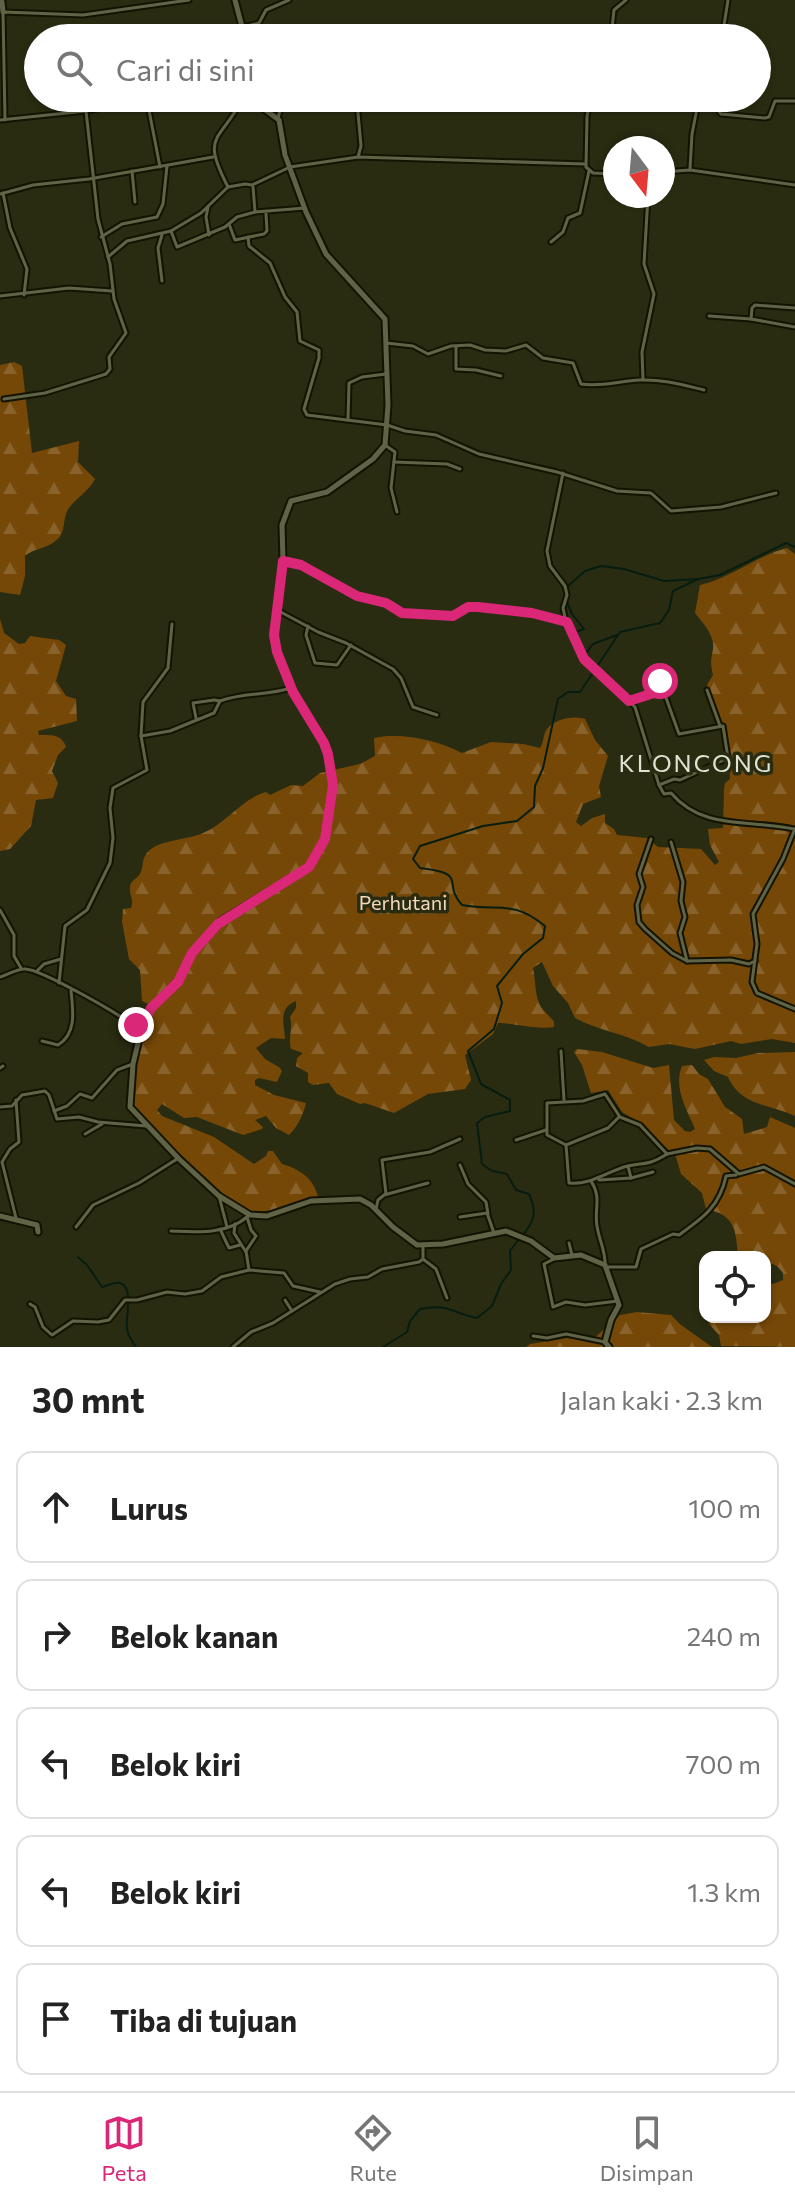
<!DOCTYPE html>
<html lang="id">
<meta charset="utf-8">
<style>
:root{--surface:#fff;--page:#f2f2f2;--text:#222;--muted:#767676;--line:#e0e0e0;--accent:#db2777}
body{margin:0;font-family:Commissioner,sans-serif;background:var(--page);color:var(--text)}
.controls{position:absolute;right:24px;bottom:24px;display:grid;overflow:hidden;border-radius:16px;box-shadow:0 2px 6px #0004}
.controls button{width:72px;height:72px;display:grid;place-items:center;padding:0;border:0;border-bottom:2px solid var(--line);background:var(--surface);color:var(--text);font:40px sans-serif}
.compass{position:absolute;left:603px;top:136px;width:72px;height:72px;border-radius:50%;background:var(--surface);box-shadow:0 2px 6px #0004;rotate:164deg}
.stop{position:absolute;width:24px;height:24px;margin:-18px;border:6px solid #db2777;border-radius:50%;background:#fff}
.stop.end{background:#db2777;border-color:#fff;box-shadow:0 2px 8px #0008}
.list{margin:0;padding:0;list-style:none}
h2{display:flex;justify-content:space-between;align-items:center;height:104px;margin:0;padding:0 32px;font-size:34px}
h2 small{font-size:26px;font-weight:400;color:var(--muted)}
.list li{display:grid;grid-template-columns:52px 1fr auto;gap:24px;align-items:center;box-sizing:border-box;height:112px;margin:0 16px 16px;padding:0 16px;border:2px solid var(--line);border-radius:16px}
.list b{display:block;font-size:30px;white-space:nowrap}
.list em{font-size:26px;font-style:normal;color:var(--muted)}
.icon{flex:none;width:44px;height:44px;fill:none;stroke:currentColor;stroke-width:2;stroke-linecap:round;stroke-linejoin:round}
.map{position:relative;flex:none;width:795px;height:1347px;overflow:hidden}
.search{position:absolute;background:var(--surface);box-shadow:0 2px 6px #0004;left:24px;right:24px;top:24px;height:88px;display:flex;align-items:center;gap:20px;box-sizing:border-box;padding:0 28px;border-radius:44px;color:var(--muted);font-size:30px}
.sheet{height:744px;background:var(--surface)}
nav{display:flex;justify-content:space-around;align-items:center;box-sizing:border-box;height:112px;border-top:2px solid var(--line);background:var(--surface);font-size:22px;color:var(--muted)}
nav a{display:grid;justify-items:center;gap:4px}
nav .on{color:var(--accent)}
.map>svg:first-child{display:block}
.forest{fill:url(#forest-firs)}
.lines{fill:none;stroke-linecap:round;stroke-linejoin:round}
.stream{stroke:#061d11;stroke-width:2}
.street-casing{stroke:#131400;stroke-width:7}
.secondary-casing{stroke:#131400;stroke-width:9}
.street{stroke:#606346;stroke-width:3}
.secondary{stroke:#606346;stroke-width:5}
.route{stroke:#db2777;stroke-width:10}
.labels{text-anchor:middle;stroke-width:7;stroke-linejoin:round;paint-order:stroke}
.park-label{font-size:20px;fill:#f5d9bc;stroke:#2a2c11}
.quarter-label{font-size:24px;letter-spacing:2px;fill:#e0e2d2;stroke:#2a2c11}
</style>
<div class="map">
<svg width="795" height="1347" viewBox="0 0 795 1347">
<defs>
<pattern id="forest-firs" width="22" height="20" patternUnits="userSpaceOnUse" patternTransform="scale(2)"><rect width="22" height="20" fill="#754807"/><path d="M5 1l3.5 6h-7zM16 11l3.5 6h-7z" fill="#88622a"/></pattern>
</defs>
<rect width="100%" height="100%" fill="#2a2c11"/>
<g class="forest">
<path d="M 14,362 L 22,366 L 32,453 L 79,441 L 78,462 L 95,479 C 89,491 77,497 69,508 C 61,519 68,533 54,542 C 45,549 34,548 25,556 L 25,576 L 20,595 L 0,592 L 0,365 Z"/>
<path d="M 787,548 L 795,554 L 795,1043 L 772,1039 L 741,1044 L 731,1041 L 695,1049 L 669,1044 L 649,1047 C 625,1033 599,1031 575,1018 L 568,1003 L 553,986 L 542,962 L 533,968 C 536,980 534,995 541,1007 C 544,1012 551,1017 554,1022 L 554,1027 C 540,1030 513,1023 498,1023 L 493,1034 L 465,1055 L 471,1080 L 465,1089 L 428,1094 L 394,1113 L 365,1103 L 360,1104 L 337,1094 L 329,1083 L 313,1085 L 308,1082 L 308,1073 L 296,1066 L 297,1058 L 303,1053 L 291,1049 C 288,1038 293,1029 290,1017 L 296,1008 L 296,1001 C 278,1008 284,1023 285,1039 L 271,1038 L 256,1048 L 265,1059 L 279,1067 L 282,1071 L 277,1082 L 259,1078 L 255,1080 L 255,1085 L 274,1095 L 306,1103 C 304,1113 297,1128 289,1135 L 276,1128 L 266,1116 L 255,1120 L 263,1127 L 262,1129 L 243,1135 L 197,1117 L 184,1118 L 162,1104 L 157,1110 L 162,1116 L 214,1137 L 254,1164 L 266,1156 L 268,1151 L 273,1151 L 282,1164 C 299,1169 314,1178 318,1197 C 297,1201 273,1214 252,1211 C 219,1206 156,1130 131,1105 C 133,1074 136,1033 154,1007 L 142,1001 L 140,970 L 129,959 L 122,922 L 123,909 L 131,908 C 134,899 130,897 130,889 C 129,881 136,880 140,874 C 143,869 142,861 145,856 C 154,839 186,841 203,833 C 227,823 241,799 266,792 L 270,795 L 291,785 L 303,786 L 320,773 L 360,764 L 375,756 L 374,738 C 400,732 438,740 462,753 L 491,742 L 523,744 L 540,748 C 544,742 543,735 547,729 C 554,719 574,715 585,719 L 595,740 L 608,756 L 599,786 L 601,797 L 583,804 L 576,822 L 581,826 L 592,818 L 605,814 L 605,823 L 614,829 L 617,835 L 647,838 L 658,847 L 701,849 L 715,865 L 719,862 L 710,845 L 708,829 L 723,828 L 724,789 L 725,783 L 730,779 L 727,728 C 715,717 715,699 707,685 L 713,675 C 710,661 711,661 713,649 C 715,635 702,622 695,613 L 700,585 C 731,578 756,556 787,548 Z"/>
<path d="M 0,619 L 4,633 L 19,644 L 25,643 L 30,636 L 59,640 L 66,645 L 56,681 L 66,696 L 76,699 L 77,721 L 38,731 L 39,735 C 51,735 62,734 66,747 L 58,755 L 52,771 L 58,783 L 53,798 L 36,800 L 31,826 L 10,849 L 0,851 Z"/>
<path d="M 577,1049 L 602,1052 L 653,1068 L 669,1065 L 674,1120 L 685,1131 L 690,1132 L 695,1129 C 687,1110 673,1088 682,1066 L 692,1065 L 699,1074 L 708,1079 L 725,1107 L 742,1119 L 744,1134 L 767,1127 L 770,1117 L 795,1128 L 795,1347 L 721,1346 L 719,1335 L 709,1324 L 711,1317 L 765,1317 L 765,1283 L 773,1284 L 783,1280 L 783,1273 L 777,1266 L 765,1261 L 765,1257 L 738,1257 C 736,1229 735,1215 706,1209 L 702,1193 L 681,1174 L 676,1157 L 639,1122 L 622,1112 L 608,1090 L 591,1093 L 582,1065 L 574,1052 Z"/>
<path d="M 795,1052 L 795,1116 C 769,1104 741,1106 728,1077 L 714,1071 L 704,1060 L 714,1057 L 736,1058 L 758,1053 Z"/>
<polygon points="637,1312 671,1315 681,1325 712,1347 526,1347 530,1344 567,1338 591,1341 620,1315"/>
</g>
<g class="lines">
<g class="stream">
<polyline points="617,635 593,644 587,652 581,655 571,640 570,634 584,629 572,614 567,602 568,586 585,571 601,566 624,569 664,581 698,579 720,575 786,543 795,547"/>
<path d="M 523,1235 C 535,1220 537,1212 529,1194 L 516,1190 L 507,1174 L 492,1171 L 482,1164 L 477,1123 L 485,1117 L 510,1111 L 510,1100 L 481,1084 L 468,1051 L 494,1029 L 502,1003 L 497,986 L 523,954 L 543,938 L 545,926 C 512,899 499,912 462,905 C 441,882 470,874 420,868 L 413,859 L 420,846 L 483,826 L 517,821 L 534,807 L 535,786 L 543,768 L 558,699 L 568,692 L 580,692 L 620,632 L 660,623 L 669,610 L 673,591 L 698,579"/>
<path d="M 78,1257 L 87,1265 L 102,1287 C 107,1286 110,1284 115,1283 C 136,1279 125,1318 127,1329 C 128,1336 132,1341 136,1347"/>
<path d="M 383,1347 L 407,1332 L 410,1321 L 420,1309 C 448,1303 452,1313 477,1318 L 492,1306 L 501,1284 L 511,1270 L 510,1251 L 519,1239"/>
</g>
<defs>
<g id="street">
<polyline points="243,27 259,23 266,10 289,0"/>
<polyline points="262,38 270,38"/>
<polyline points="611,38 614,10 626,0"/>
<polyline points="722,38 728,0"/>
<polyline points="591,98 587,116 586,167 593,173 615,174"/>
<polyline points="719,98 718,110 721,114 765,118 769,117 775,101 795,101"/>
<polyline points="147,100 160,167"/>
<polyline points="357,102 385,100"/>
<polyline points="278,118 283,99 301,102 357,102 361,146 358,157"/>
<polyline points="0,120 86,111 146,99"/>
<polyline points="5,120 3,12 83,15 189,0"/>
<polyline points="690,169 692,134 699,98"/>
<polyline points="132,171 135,202"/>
<polyline points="663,172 690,170 795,185"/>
<path d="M 228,187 C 200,133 220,143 243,98"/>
<polyline points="253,187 255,212 305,208"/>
<polyline points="3,193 10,228 27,269 24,295"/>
<polyline points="0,194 33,185 89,179 213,157"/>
<polyline points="208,207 206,217 209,235"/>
<polyline points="229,224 235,240 264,234 267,231 266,214"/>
<polyline points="171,231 177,247 225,227 237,217 255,212"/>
<polyline points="162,235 158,248 162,281"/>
<polyline points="101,237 122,224 157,217 163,204 167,166"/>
<polyline points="248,237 249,246 270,263 285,297 297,312 300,341 319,350 319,358 304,409 307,415 387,425 405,431 436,435 479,454 557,472 617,491 651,493 671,511 721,507 776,493"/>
<polyline points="551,242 563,232 568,218 580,213 589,171"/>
<polyline points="108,257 127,241 171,231 201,213 228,187 245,184 252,185 290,167 358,157 585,164"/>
<polyline points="0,296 69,288 112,291"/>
<polyline points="709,316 751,319 795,327"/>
<polyline points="751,319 752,308 755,305 795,308"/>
<path d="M 386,343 L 413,346 L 428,354 L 451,346 L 470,345 L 485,350 L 506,351 L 526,345 L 543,358 L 573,363 L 581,384 C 602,387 619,381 640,380 C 662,379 683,385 704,390"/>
<polyline points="456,346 456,369 476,370 501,376"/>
<polyline points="643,380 642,352 654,294 644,264 648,196"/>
<polyline points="4,399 45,393 106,374 110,369 109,357 126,333 114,299 110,264 98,219 86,111"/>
<polyline points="348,420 349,383 362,377 386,374"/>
<polyline points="385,445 395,452 391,488 397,512"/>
<polyline points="394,462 447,464 460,469"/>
<polyline points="283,561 301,565 357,596 386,603 402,613 453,616 468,607 478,607 532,613 566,622 563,608 567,595 565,586 550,566 547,551 563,473"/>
<polyline points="277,610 318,632 346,643 393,669 401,678 413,707 437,715"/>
<polyline points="567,623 584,659 635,707 659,785"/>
<polyline points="308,626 306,635 315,663 337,665 351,645"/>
<path d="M 660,681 L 679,734 L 723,726 L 728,758 L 680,780 L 674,779 L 659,785 L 664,794 L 671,793 C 703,831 750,819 794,829"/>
<polyline points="707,690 720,726"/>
<polyline points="629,701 663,690"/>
<polyline points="196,718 193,703 214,700 220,701"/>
<polyline points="141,736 143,702 168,668 172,624"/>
<polyline points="794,831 783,859 753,914 757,944 752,982 757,993 795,1009"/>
<polyline points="651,839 639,874 643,887 637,905 639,922 645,929 672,953 687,961 731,960 749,964 755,961"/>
<polyline points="671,842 683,882 681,901 685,917 680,933 687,961"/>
<polyline points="0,910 14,935 14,956 21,968"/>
<polyline points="37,971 44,964 61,959"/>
<path d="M 0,977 C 7,975 17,969 24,969 C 37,967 130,1019 140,1031"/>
<path d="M 59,983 L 65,926 L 87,910 L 110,863 L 113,838 L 110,808 L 113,788 L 147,770 L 141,736 L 170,731 L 214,713 L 220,701 C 245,692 266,696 291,688"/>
<path d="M 42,1041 L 58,1045 C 77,1034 73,1010 71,991"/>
<polyline points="561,1051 564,1100"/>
<polyline points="0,1068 3,1066"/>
<polyline points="0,1107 12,1106 22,1095 45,1091 49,1095 57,1119 79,1117 98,1122 146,1126"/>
<polyline points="54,1111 67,1106 80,1094 92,1098 117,1070 133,1064"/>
<path d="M 619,1117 L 608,1128 L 566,1145 L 569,1183 C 590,1185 605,1173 624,1167 C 643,1161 645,1168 667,1154"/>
<polyline points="85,1134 102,1124"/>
<polyline points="516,1140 546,1130"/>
<polyline points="566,1145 547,1135 547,1103 583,1101 605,1094 620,1117 640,1125 667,1154 697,1148 710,1149 739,1174 764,1167 795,1184"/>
<polyline points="460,1165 468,1184 486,1202 488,1214"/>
<polyline points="631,1178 653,1172"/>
<polyline points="599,1180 631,1178 628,1166"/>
<path d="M 591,1181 C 602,1198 594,1209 597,1226 C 599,1240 606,1252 605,1265"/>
<polyline points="386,1194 382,1160 430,1152 460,1139"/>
<polyline points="219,1196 227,1227"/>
<polyline points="376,1209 378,1200 384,1195 428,1183"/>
<polyline points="460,1217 487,1213 494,1233"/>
<polyline points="16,1218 2,1162 10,1149 19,1142 16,1100"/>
<polyline points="235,1224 234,1233 246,1252"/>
<polyline points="76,1227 93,1205 139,1183 177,1159"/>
<polyline points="220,1229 229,1248 240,1245"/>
<path d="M 171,1231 C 196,1232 226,1235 247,1217"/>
<polyline points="569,1243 572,1255"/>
<polyline points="423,1259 436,1269 447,1298"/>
<polyline points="554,1259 544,1264 553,1307 566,1302 585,1305 618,1301"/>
<path d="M 607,1267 L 636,1267 L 641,1249 L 673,1234 L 679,1235 C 703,1218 720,1206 726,1176 L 736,1175"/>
<polyline points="249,1270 284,1273 293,1286 320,1292"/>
<polyline points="285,1300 292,1311"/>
<polyline points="30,1304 35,1307 43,1327 52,1335 73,1321 98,1322 109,1320 125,1300 137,1300 167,1292 185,1294 202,1291 221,1277 249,1270 246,1251 256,1236 251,1230 247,1217"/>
<polyline points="533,1336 547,1338 566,1334 605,1342"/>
<polyline points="233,1347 251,1332 273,1323 335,1284 350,1279 368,1277 382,1269 419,1262 423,1259 423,1246"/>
</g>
<g id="secondary">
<polyline points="235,0 245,38"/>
<polyline points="2,2 3,12"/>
<polyline points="249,98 279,120 285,155 306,212 326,254 385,319 388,405 385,445 373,459 327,492 291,501 282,525 283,561 274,635 277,652 293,692 324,743 328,754 333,785 325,839 309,867 221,921 192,953 178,982 151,1008 143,1022 133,1064 130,1107 178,1158 219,1196 250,1215 267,1216 311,1201 360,1199 371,1205 393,1227 417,1245 443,1244 506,1231 531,1241 554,1258 581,1255 605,1265 619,1305 611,1320 605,1342 609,1347"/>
<polyline points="0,1216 37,1225 38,1232"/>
</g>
</defs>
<use href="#street" class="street-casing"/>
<use href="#secondary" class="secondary-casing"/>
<use href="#street" class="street"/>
<use href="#secondary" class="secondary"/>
</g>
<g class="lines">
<polyline class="route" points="136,1025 140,1031 151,1008 178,982 192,953 218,924 309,867 325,839 333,785 328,754 324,743 293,692 277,652 274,635 283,561 301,565 357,596 386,603 402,613 453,616 468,607 478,607 532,613 567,622 584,659 629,701 663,690 660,681"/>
</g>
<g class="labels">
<g class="park-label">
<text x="403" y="910">Perhutani</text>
</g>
<g class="quarter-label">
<text x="696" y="772">KLONCONG</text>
</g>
</g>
</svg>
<div class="controls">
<button><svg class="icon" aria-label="locate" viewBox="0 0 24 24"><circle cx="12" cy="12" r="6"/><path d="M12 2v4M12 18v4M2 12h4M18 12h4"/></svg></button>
</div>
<svg class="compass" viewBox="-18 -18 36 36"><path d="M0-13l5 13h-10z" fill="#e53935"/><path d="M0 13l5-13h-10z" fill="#767676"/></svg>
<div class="stop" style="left:660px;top:681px"></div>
<div class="stop end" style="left:136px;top:1025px"></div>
<div class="search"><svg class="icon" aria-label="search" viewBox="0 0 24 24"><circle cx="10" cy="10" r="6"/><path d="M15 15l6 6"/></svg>Cari di sini</div>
</div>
<section class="sheet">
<h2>30 mnt<small>Jalan kaki · 2.3 km</small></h2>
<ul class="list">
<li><svg class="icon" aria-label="ahead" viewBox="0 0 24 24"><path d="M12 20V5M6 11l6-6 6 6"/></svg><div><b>Lurus</b></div><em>100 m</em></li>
<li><svg class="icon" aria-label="right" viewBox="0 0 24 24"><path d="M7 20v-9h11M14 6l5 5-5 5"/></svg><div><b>Belok kanan</b></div><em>240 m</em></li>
<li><svg class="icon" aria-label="left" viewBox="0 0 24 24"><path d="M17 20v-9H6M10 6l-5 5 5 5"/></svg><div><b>Belok kiri</b></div><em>700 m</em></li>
<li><svg class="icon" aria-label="left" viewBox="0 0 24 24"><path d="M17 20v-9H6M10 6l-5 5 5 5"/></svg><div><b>Belok kiri</b></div><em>1.3 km</em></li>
<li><svg class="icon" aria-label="arrive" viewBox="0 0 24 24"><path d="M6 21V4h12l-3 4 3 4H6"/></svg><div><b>Tiba di tujuan</b></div></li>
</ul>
</section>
<nav>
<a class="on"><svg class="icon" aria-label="map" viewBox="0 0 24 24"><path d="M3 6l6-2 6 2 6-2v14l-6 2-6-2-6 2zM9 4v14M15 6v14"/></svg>Peta</a>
<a><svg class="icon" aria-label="directions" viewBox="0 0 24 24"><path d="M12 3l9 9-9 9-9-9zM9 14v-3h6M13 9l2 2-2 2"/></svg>Rute</a>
<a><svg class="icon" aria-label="saved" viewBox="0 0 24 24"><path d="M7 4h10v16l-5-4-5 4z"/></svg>Disimpan</a>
</nav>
